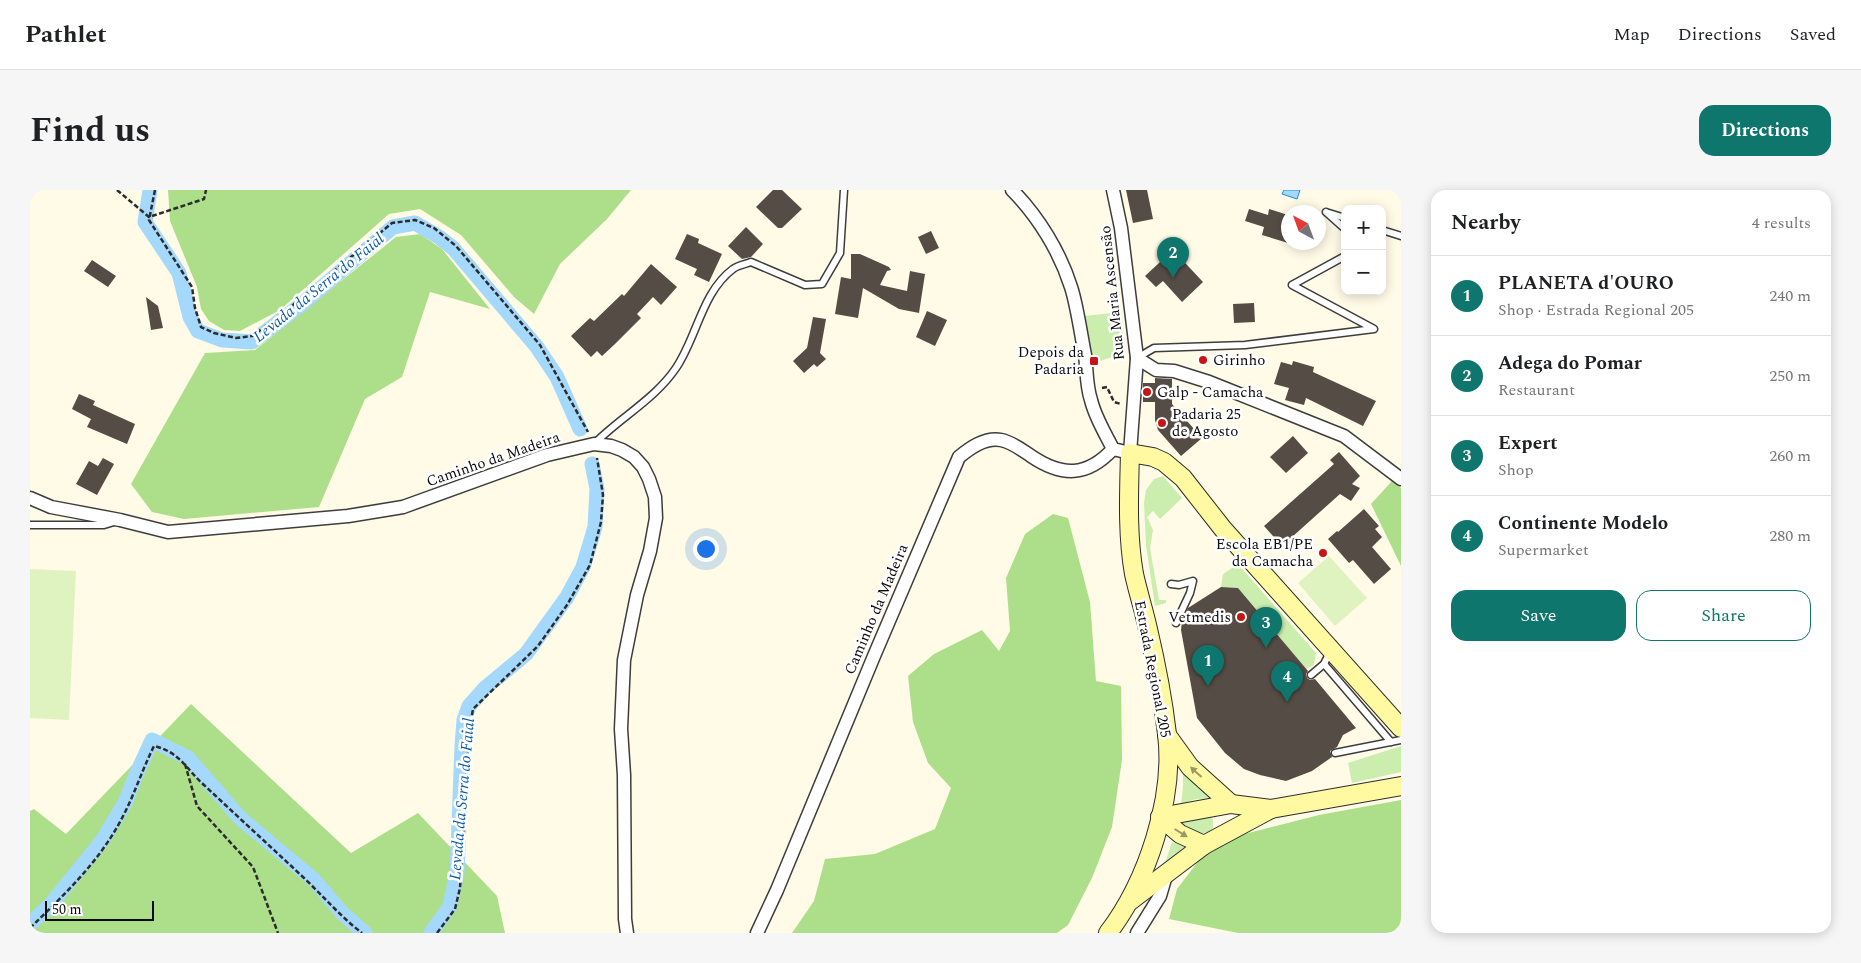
<!DOCTYPE html>
<meta charset="utf-8">
<style>
:root{--surface:#fff;--page:#f6f6f6;--text:#202124;--muted:#757577;--line:#e0e0e0;--accent:#0f766e}
body{margin:0;font-family:Spectral,serif;background:var(--page);color:var(--text)}
.controls{position:absolute;right:15px;top:15px;display:grid;overflow:hidden;border-radius:10px;box-shadow:0 2px 12px #0003}
.controls button{width:45px;height:45px;display:grid;place-items:center;padding:0;border:0;border-bottom:1px solid var(--line);background:var(--surface);color:var(--text);font:25px sans-serif}
.compass{position:absolute;left:1251px;top:15px;width:45px;height:45px;border-radius:50%;background:var(--surface);box-shadow:0 2px 12px #0003;rotate:319deg}
.scale{position:absolute;left:15px;bottom:12px;width:109px;box-sizing:border-box;padding-left:5px;border:2px solid #0a0a0a;border-top:0;font-size:14px;line-height:18px;white-space:nowrap;color:#0a0a0a;-webkit-text-stroke:4px #fff;paint-order:stroke}
.you{position:absolute;left:675px;top:358px;width:18px;height:18px;margin:-12px;border:4px solid #fff;border-radius:50%;background:#1a73e8;box-shadow:0 0 0 8px #1a73e833}
.badge{display:grid;place-items:center;width:32px;height:32px;border-radius:50%;background:var(--accent);color:#fff;font-size:16px;font-weight:700}
.pin{position:absolute;translate:-50% -41px;filter:drop-shadow(0 1px 2px #0008)}
.pin::after{content:'';position:absolute;top:26px;width:18px;height:15px;background:inherit;clip-path:polygon(0 0,100% 0,50% 100%)}
.list{margin:0;padding:0;list-style:none}
h2{display:flex;justify-content:space-between;align-items:center;height:65px;margin:0;padding:0 20px;font-size:21px}
h2 small{font-size:16px;font-weight:400;color:var(--muted)}
.list li{display:grid;grid-template-columns:32px 1fr auto;gap:15px;align-items:center;box-sizing:border-box;height:80px;padding:0 20px;border-top:1px solid var(--line)}
.list b{display:block;font-size:19px;white-space:nowrap}
.list p{margin:0;font-size:16px;white-space:nowrap;color:var(--muted)}
.list em{font-size:16px;font-style:normal;color:var(--muted)}
.actions{display:flex;gap:10px;padding:15px 20px}
.actions a{flex:1;padding:11px 0;border:1px solid var(--accent);border-radius:15px;text-align:center;font-size:18px;color:var(--accent)}
.actions .main{background:var(--accent);color:#fff}
.map{position:relative;flex:none;width:1371px;height:743px;overflow:hidden;border-radius:15px}
header{display:flex;align-items:center;gap:30px;box-sizing:border-box;height:70px;padding:0 25px;background:var(--surface);border-bottom:1px solid var(--line)}
header strong{font-size:24px}
nav{display:flex;gap:28px;margin-inline-start:auto;font-size:18px}
.intro{display:flex;align-items:center;justify-content:space-between;box-sizing:border-box;height:120px;padding:0 30px}
h1{margin:0;font-size:35px}
.button{padding:12px 22px;border-radius:15px;background:var(--accent);color:#fff;font-size:18px;font-weight:700}
main{display:flex;gap:30px;padding:0 30px}
aside{flex:1;background:var(--surface);border-radius:15px;box-shadow:0 2px 12px #0003}
.map>svg:first-child{display:block}
.green{fill:#cbedad}
.forest{fill:#addf8b}
.pitch{fill:#dff3c0}
.water{fill:#a5d8fd;stroke:#2589db}
.lines{fill:none;stroke-linecap:round;stroke-linejoin:round}
.canal{stroke:#a5d8fd;stroke-width:15}
.building{fill:#544c45}
.service-casing{stroke:#3d3d3d;stroke-width:9}
.minor-casing{stroke:#3d3d3d;stroke-width:15}
.secondary-casing{stroke:#2c2c2c;stroke-width:20}
.path{stroke:#2c2c2c;stroke-width:2.5;stroke-dasharray:5 2.5;stroke-linecap:butt}
.service{stroke:#fff;stroke-width:6}
.minor{stroke:#fff;stroke-width:12}
.secondary{stroke:#fff9a2;stroke-width:18}
.oneway{fill:#9d9965}
.poi-dot{fill:#c71515;stroke:#fff;stroke-width:2}
.labels{text-anchor:middle;stroke-width:5;stroke-linejoin:round;paint-order:stroke}
.street-label{font-size:15px;fill:#0a0a0a;stroke:#fff}
.poi-label{font-size:15px;fill:#0a0a0a;stroke:#fff;text-anchor:end}
.water-label{font-size:16px;font-style:italic;fill:#085aa7;stroke:#fff}
</style>
<header>
<strong>Pathlet</strong>
<nav><a>Map</a><a>Directions</a><a>Saved</a></nav>
</header>
<div class="intro"><h1>Find us</h1><a class="button">Directions</a></div>
<main>
<div class="map">
<svg width="1371" height="743" viewBox="0 0 1371 743">
<rect width="100%" height="100%" fill="#fffbe7"/>
<g class="green">
<polygon points="1092,122 1094,163 1070,171 1062,165 1054,126"/>
<polygon points="1133,286 1152,308 1130,329 1123,321 1117,327 1123,340 1120,358 1129,410 1136,410 1136,413 1125,416 1116,355 1114,313 1116,300 1124,289"/>
<polygon points="1208,374 1286,463 1284,475 1276,479 1208,398 1191,397 1193,384"/>
<polygon points="1371,556 1371,582 1322,593 1318,573"/>
<polygon points="1153,581 1182,608 1166,609 1151,614 1153,598"/>
<path d="M 1181,626 L 1183,630 L 1183,638 C 1172,649 1160,640 1149,635 L 1158,629 Z"/>
<polygon points="1142,652 1159,658 1134,676"/>
</g>
<g class="forest">
<polygon points="138,0 601,0 577,29 530,74 504,124 484,107 431,45 390,19 359,24 250,120 210,141 194,140 179,131 171,119 167,97 140,31"/>
<polygon points="390,44 412,59 460,119 400,102 372,187 335,209 289,317 154,329 122,322 101,294 175,163 225,160 366,47"/>
<polygon points="1362,291 1371,298 1371,376 1341,314"/>
<polygon points="1023,324 1038,328 1060,412 1066,491 1091,496 1092,570 1082,637 1062,688 1038,735 1027,743 762,743 784,711 795,669 845,664 905,639 921,598 898,573 883,532 878,486 904,464 952,440 969,461 980,441 976,388 995,344"/>
<polygon points="161,514 321,663 388,623 467,706 475,743 0,743 0,621 4,619 36,644"/>
<polygon points="1371,610 1371,743 1208,743 1139,729 1147,699 1173,665 1202,647 1289,625"/>
</g>
<g class="pitch">
<polygon points="1299,366 1337,408 1305,436 1268,393"/>
<polygon points="0,379 46,381 39,530 0,528"/>
</g>
<polygon class="water" points="1254,0 1270,0 1267,9 1252,4"/>
<g class="lines">
<g class="canal">
<polyline points="120,0 115,32 149,83 160,127 168,141 192,150 222,152 272,114 363,37 385,33 409,47 423,58 507,157 527,187 550,239"/>
<polyline points="0,734 21,714 72,651 95,613 106,585 122,550 158,568 210,628 284,690 313,724 335,743"/>
<polyline points="401,743 420,716 427,683 432,556 434,530 439,516 455,498 496,464 537,407 553,377 565,337 567,299 562,274"/>
</g>
</g>
<g class="building">
<polygon points="743,0 752,0 772,19 752,38 748,38 726,17"/>
<polygon points="1096,0 1117,0 1123,29 1103,33"/>
<polygon points="1219,19 1238,25 1239,19 1258,25 1258,53 1232,45 1234,37 1215,31"/>
<polygon points="716,37 733,54 721,67 712,69 698,56"/>
<polygon points="901,41 909,58 896,64 888,47"/>
<polygon points="657,44 669,49 668,53 692,64 679,92 664,85 667,79 645,69"/>
<polygon points="1143,60 1173,92 1152,112 1133,91 1126,97 1115,86"/>
<polygon points="821,64 830,64 859,77 861,80 857,81 850,95 877,101 880,81 895,84 889,123 869,119 833,98 828,128 805,124 811,87 821,89"/>
<polygon points="62,70 86,86 78,97 54,81"/>
<polygon points="621,74 647,97 631,115 623,107 607,124 611,128 585,154 572,166 567,161 561,167 541,146 560,128 564,131 592,104 594,106"/>
<polygon points="116,107 128,116 133,138 121,140"/>
<polygon points="1224,113 1225,132 1204,133 1203,114"/>
<polygon points="897,121 917,130 905,156 886,147"/>
<polygon points="783,127 796,129 790,163 796,169 787,177 784,174 774,183 763,171 777,158"/>
<polygon points="1263,171 1284,177 1283,182 1346,211 1333,236 1276,208 1274,215 1255,210 1259,198 1244,194 1251,172 1262,175"/>
<polygon points="1125,188 1142,189 1142,214 1172,248 1151,266 1128,240 1125,230 1125,212 1113,212 1113,193 1125,193"/>
<polygon points="49,204 65,211 63,215 105,234 97,254 57,237 61,229 42,219"/>
<polygon points="1263,246 1278,263 1256,283 1240,267"/>
<polygon points="1309,262 1330,286 1322,294 1330,298 1321,311 1310,304 1252,356 1234,336 1304,274 1300,270"/>
<polygon points="73,268 84,274 67,305 46,294 59,271 68,276"/>
<polygon points="1334,319 1349,336 1345,339 1352,347 1342,357 1361,379 1344,394 1323,370 1319,373 1298,349 1307,341 1308,342"/>
<polygon points="1191,397 1208,398 1278,481 1276,484 1277,488 1280,490 1285,489 1326,538 1313,545 1307,557 1300,561 1302,567 1282,581 1256,591 1230,585 1214,579 1195,563 1167,528 1151,440 1152,431 1158,418"/>
</g>
<g class="lines">
<defs>
<g id="service">
<polyline points="1296,22 1315,39"/>
<polyline points="1299,23 1315,28"/>
<polyline points="1352,40 1371,46"/>
<polyline points="1107,168 1124,158 1215,155 1344,139 1262,95 1315,66"/>
<path d="M 565,253 C 591,227 625,209 646,178 C 667,147 672,102 703,79 C 708,75 716,74 721,72 L 775,95 L 792,94 L 810,63 L 814,0"/>
<polyline points="0,335 74,335 84,332"/>
<polyline points="1141,394 1149,395 1163,391 1160,403 1146,433"/>
<polyline points="1294,474 1361,552"/>
<polyline points="1281,485 1294,474 1300,462"/>
<polyline points="1305,563 1371,550"/>
</g>
<g id="minor">
<path d="M 982,0 C 1008,26 1030,62 1041,97 C 1047,115 1051,145 1055,165 C 1057,180 1056,195 1061,210 C 1065,227 1075,243 1083,259 L 1100,263 L 1107,168 L 1091,38 L 1083,0"/>
<polyline points="1107,168 1126,180 1144,181 1179,192 1314,246 1371,289"/>
<polyline points="0,308 21,317 90,330 138,342 318,326 373,317 517,265 564,254 581,256 592,260 604,267 613,277 619,289 625,307 626,328 620,361 607,405 594,470 591,539 594,585 595,729 597,743"/>
<path d="M 727,743 L 747,700 L 844,466 L 929,267 C 940,258 955,247 971,250 C 982,252 992,260 1001,266 C 1032,287 1057,287 1083,259"/>
<polyline points="1107,743 1130,706 1137,682"/>
</g>
<g id="secondary">
<polyline points="1137,545 1160,577 1201,614"/>
<polyline points="1130,627 1201,614 1241,619 1371,596"/>
<polyline points="1130,627 1150,644 1174,655"/>
<polyline points="1100,711 1174,655 1241,619"/>
<path d="M 1078,743 C 1117,692 1145,608 1137,544 C 1133,509 1126,473 1118,439 C 1114,421 1108,402 1104,384 C 1097,344 1099,303 1100,263 L 1123,267 L 1134,272 L 1153,288 L 1193,339 L 1371,538"/>
</g>
</defs>
<use href="#service" class="service-casing"/>
<use href="#minor" class="minor-casing"/>
<use href="#secondary" class="secondary-casing"/>
<g class="path">
<polyline points="87,0 119,27 174,9 176,0"/>
<polyline points="125,0 119,30 162,97 165,118 171,137 184,143 206,148 222,146 251,125 362,33 385,30 404,38 426,56 510,155 558,242"/>
<polyline points="1072,198 1077,197 1084,212 1091,214"/>
<polyline points="155,574 167,616 223,677 248,743"/>
<path d="M 0,738 C 33,706 69,672 91,630 C 104,606 112,580 124,556 C 150,562 156,579 174,595 C 207,626 241,657 274,688 C 294,707 311,727 332,743"/>
<polyline points="407,743 425,719 430,698 439,543 443,519 508,456 537,415 560,375 571,332 573,305 567,268"/>
</g>
<use href="#service" class="service"/>
<use href="#minor" class="minor"/>
<use href="#secondary" class="secondary"/>
</g>
<defs><path id="oneway-solid" d="M-6-.8H1V-3.2L6.5 0L1 3.2V.8H-6Z" transform="scale(1.25)"/></defs>
<g class="oneway">
<use href="#oneway-solid" transform="translate(1166 582) rotate(-138)"/>
<use href="#oneway-solid" transform="translate(1151 643) rotate(32)"/>
</g>
<g class="poi-dot">
<circle cx="1173" cy="170" r="5"/>
<rect x="1059" y="166" width="10" height="10" rx="2.5"/>
<circle cx="1117" cy="202" r="5"/>
<circle cx="1132" cy="233" r="5"/>
<circle cx="1293" cy="363" r="5"/>
<circle cx="1211" cy="427" r="5"/>
</g>
<g class="labels">
<g class="street-label">
<text transform="translate(1082 103) rotate(-96)" y="5">Rua Maria Ascensão</text>
<text transform="translate(463 269) rotate(-19)" y="5">Caminho da Madeira</text>
<text transform="translate(846 419) rotate(-67)" y="5">Caminho da Madeira</text>
<text transform="translate(1123 479) rotate(79)" y="5">Estrada Regional 205</text>
</g>
<g class="poi-label">
<text x="1054" y="167">Depois da<tspan x="1054" dy="17">Padaria</tspan></text>
<text x="1183" y="175" text-anchor="start">Girinho</text>
<text x="1127" y="207" text-anchor="start">Galp - Camacha</text>
<text x="1142" y="229" text-anchor="start">Padaria 25<tspan x="1142" dy="17">de Agosto</tspan></text>
<text x="1283" y="359">Escola EB1/PE<tspan x="1283" dy="17">da Camacha</tspan></text>
<text x="1201" y="432">Vetmedis</text>
</g>
<g class="water-label">
<text transform="translate(288 97) rotate(-39)" y="6">Levada da Serra do Faial</text>
<text transform="translate(431 609) rotate(-85)" y="6">Levada da Serra do Faial</text>
</g>
</g>
</svg>
<div class="controls">
<button>+</button>
<button>−</button>
</div>
<svg class="compass" viewBox="-18 -18 36 36"><path d="M0-13l5 13h-10z" fill="#e53935"/><path d="M0 13l5-13h-10z" fill="#757577"/></svg>
<div class="scale">50 m</div>
<div class="you"></div>
<div class="pin badge" style="left:1178px;top:496px">1</div>
<div class="pin badge" style="left:1143px;top:88px">2</div>
<div class="pin badge" style="left:1236px;top:458px">3</div>
<div class="pin badge" style="left:1257px;top:512px">4</div>
</div>
<aside>
<h2>Nearby<small>4 results</small></h2>
<ul class="list">
<li><span class="badge">1</span><div><b>PLANETA d'OURO</b><p>Shop · Estrada Regional 205</p></div><em>240 m</em></li>
<li><span class="badge">2</span><div><b>Adega do Pomar</b><p>Restaurant</p></div><em>250 m</em></li>
<li><span class="badge">3</span><div><b>Expert</b><p>Shop</p></div><em>260 m</em></li>
<li><span class="badge">4</span><div><b>Continente Modelo</b><p>Supermarket</p></div><em>280 m</em></li>
</ul>
<div class="actions"><a class="main">Save</a><a>Share</a></div>
</aside>
</main>
